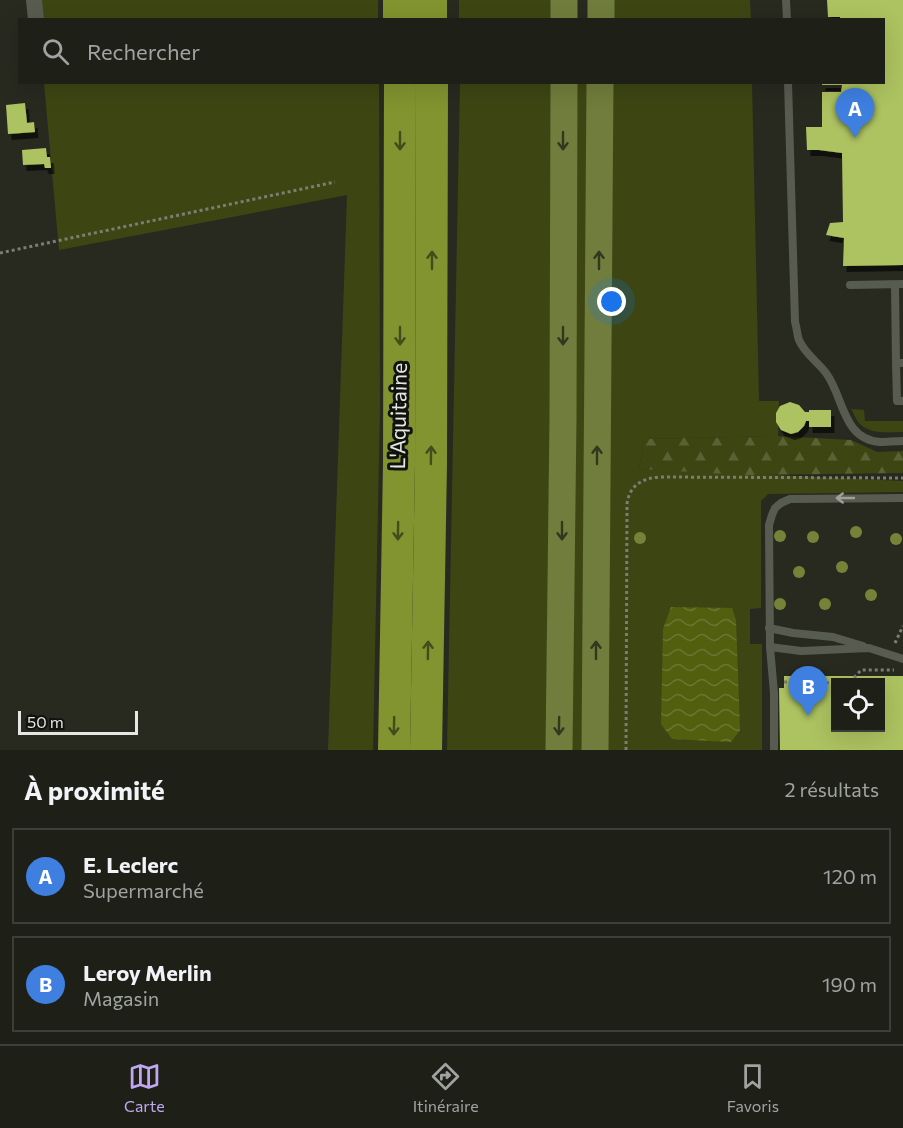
<!DOCTYPE html>
<html lang="fr">
<meta charset="utf-8">
<style>
:root{--surface:#1e2018;--page:#2b2d25;--text:#f1f3f6;--muted:#a1a3a2;--line:#3c3e37;--accent:#c1a8f3}
body{margin:0;font-family:Commissioner,sans-serif;background:var(--page);color:var(--text)}
.controls{position:absolute;right:18px;bottom:18px;display:grid;overflow:hidden;border-radius:0px;box-shadow:0 6px 24px #0002}
.controls button{width:54px;height:54px;display:grid;place-items:center;padding:0;border:0;border-bottom:2px solid var(--line);background:var(--surface);color:var(--text);font:30px sans-serif}
.scale{position:absolute;left:18px;bottom:15px;width:120px;box-sizing:border-box;padding-left:6px;border:3px solid #e6e7e1;border-top:0;font-size:16px;line-height:21px;white-space:nowrap;color:#e6e7e1;-webkit-text-stroke:4px #11120e;paint-order:stroke}
.you{position:absolute;left:612px;top:302px;width:21px;height:21px;margin:-15px;border:4px solid #fff;border-radius:50%;background:#1a73e8;box-shadow:0 0 0 9px #1a73e833}
.badge{display:grid;place-items:center;width:39px;height:39px;border-radius:50%;background:var(--accent);color:#fff;font-size:20px;font-weight:700}
.pin{position:absolute;translate:-50% -50px;filter:drop-shadow(0 2px 3px #0008)}
.pin::after{content:'';position:absolute;top:32px;width:21px;height:18px;background:inherit;clip-path:polygon(0 0,100% 0,50% 100%)}
.list{margin:0;padding:0;list-style:none}
h2{display:flex;justify-content:space-between;align-items:center;height:78px;margin:0;padding:0 24px;font-size:26px}
h2 small{font-size:20px;font-weight:400;color:var(--muted)}
.list li{display:grid;grid-template-columns:39px 1fr auto;gap:18px;align-items:center;box-sizing:border-box;height:96px;margin:0 12px 12px;padding:0 12px;border:2px solid var(--line);border-radius:0px}
.list b{display:block;font-size:22px;white-space:nowrap}
.list p{margin:0;font-size:20px;white-space:nowrap;color:var(--muted)}
.list em{font-size:20px;font-style:normal;color:var(--muted)}
.icon{flex:none;width:33px;height:33px;fill:none;stroke:currentColor;stroke-width:2;stroke-linecap:round;stroke-linejoin:round}
.map{position:relative;flex:none;width:903px;height:750px;overflow:hidden}
.search{position:absolute;background:var(--surface);box-shadow:0 6px 24px #0002;left:18px;right:18px;top:18px;height:66px;display:flex;align-items:center;gap:15px;box-sizing:border-box;padding:0 21px;border-radius:0px;color:var(--muted);font-size:22px}
.sheet{height:294px;background:var(--surface)}
nav{display:flex;justify-content:space-around;align-items:center;box-sizing:border-box;height:84px;border-top:2px solid var(--line);background:var(--surface);font-size:16px;color:var(--muted)}
nav a{display:grid;justify-items:center;gap:3px}
nav .on{color:var(--accent)}
.map>svg:first-child{display:block}
.green{fill:#3d4613}
.forest{fill:url(#forest-firs)}
.water{fill:url(#water-waves)}
.building{fill:#adc260;fill-rule:evenodd;filter:url(#shadow)}
.lines{fill:none;stroke-linecap:round;stroke-linejoin:round}
.path{stroke:#7c7d75;stroke-width:3;stroke-dasharray:3 3;stroke-linecap:butt}
.service{stroke:#585b50;stroke-width:8}
.minor{stroke:#585b50;stroke-width:16}
.primary{stroke:#717d3c;stroke-width:27}
.motorway{stroke:#81942f;stroke-width:32}
.tree{fill:#758338}
.oneway{stroke:#434c1d}
.oneway2{stroke:#33371e}
.oneway3{stroke:#9fa198}
.labels{text-anchor:middle;stroke-width:6;stroke-linejoin:round;paint-order:stroke}
.street-label{font-size:21px;fill:#e6e7e1;stroke:#11120e}
</style>
<div class="map">
<svg width="903" height="750" viewBox="0 0 903 750">
<defs>
<pattern id="forest-firs" width="22" height="20" patternUnits="userSpaceOnUse" patternTransform="scale(1.5)"><rect width="22" height="20" fill="#3d4613"/><path d="M5 1l3.5 6h-7zM16 11l3.5 6h-7z" fill="#596135"/></pattern>
<pattern id="water-waves" width="16" height="10" patternUnits="userSpaceOnUse" patternTransform="scale(1.5)"><rect width="16" height="10" fill="#515f0f"/><path d="M0 5q4-4 8 0t8 0" fill="none" stroke="#6a7632"/></pattern>
<filter id="shadow"><feDropShadow dx="3.5" dy="6" stdDeviation="0" flood-color="#0009"/></filter>
</defs>
<rect width="100%" height="100%" fill="#282a20"/>
<g class="green">
<polygon points="37,0 378,0 378,19 38,19"/>
<rect x="459" y="0" width="94" height="19"/>
<polygon points="609,0 750,0 751,19 609,20"/>
<polygon points="590,82 585,750 570,750 573,83"/>
<polygon points="44,83 379,83 380,409 373,750 328,750 347,195 59,250"/>
<polygon points="460,83 553,83 549,750 447,750"/>
<polygon points="609,83 752,83 759,401 779,401 778,436 644,439 639,469 903,481 903,492 768,494 761,501 761,608 750,609 750,644 762,644 762,750 605,750"/>
<path d="M 851,409 L 864,410 L 865,421 L 903,421 L 903,432 C 889,432 870,435 859,423 C 856,420 854,413 851,409 Z"/>
</g>
<polygon class="forest" points="778,436 851,440 877,452 903,451 903,473 746,475 639,469 644,439"/>
<polygon class="water" points="671,607 732,608 736,620 740,730 731,742 672,739 661,724 663,629"/>
<g class="building">
<polygon points="827,0 903,0 903,265 843,266 844,238 826,235 830,223 843,222 842,153 819,150 807,150 806,127 822,127 822,92 841,92 842,85 822,85 822,82 884,82 884,20 840,20 840,17 828,17"/>
<polygon points="25,103 27,123 34,122 35,132 8,134 6,105"/>
<polygon points="46,148 47,157 50,157 51,168 45,168 44,164 23,165 22,150"/>
<polygon points="790,402 799,405 805,412 809,412 809,410 831,410 831,427 809,427 809,421 806,421 804,426 798,432 791,434 781,430 776,422 776,413 780,406"/>
<path d="M 784,676 L 903,676 L 903,750 L 780,750 L 779,688 L 784,688 ZM 836,682 L 880,682 L 880,728 L 836,728 Z"/>
</g>
<g class="lines">
<g class="path">
<polyline points="0,253 335,182"/>
<polyline points="895,643 903,626"/>
<polyline points="784,682 836,683"/>
<polyline points="850,682 861,670 894,670"/>
<path d="M 626,750 L 627,504 C 629,486 642,478 660,477 L 903,478"/>
</g>
<g class="service">
<polyline points="786,0 787,20"/>
<path d="M 788,82 L 795,322 C 797,328 797,335 799,340 C 804,353 818,362 826,373 C 844,397 842,439 880,442 C 887,442 895,441 903,441"/>
<polyline points="850,285 903,284"/>
<polyline points="895,285 896,363 903,363"/>
<polyline points="896,363 897,401 903,401"/>
<polyline points="903,498 790,499 781,503 775,508 772,515 769,525 770,647 801,651 869,648 903,659"/>
<polyline points="769,628 793,633 833,637 863,646"/>
<polyline points="770,647 774,693 774,750"/>
</g>
<polyline class="minor" points="34,0 36,20"/>
<g class="primary">
<polyline points="564,20 564,0"/>
<polyline points="601,20 601,0"/>
<polyline points="559,750 563,418 564,82"/>
<polyline points="595,750 600,82"/>
</g>
<g class="motorway">
<polyline points="399,0 399,20"/>
<polyline points="431,0 431,20"/>
<polyline points="394,750 399,464 400,82"/>
<polyline points="426,750 431,464 432,82"/>
</g>
</g>
<g class="tree">
<circle cx="856" cy="532" r="6"/>
<circle cx="780" cy="536" r="6"/>
<circle cx="813" cy="537" r="6"/>
<circle cx="640" cy="538" r="6"/>
<circle cx="896" cy="539" r="6"/>
<circle cx="842" cy="567" r="6"/>
<circle cx="799" cy="572" r="6"/>
<circle cx="871" cy="595" r="6"/>
<circle cx="780" cy="604" r="6"/>
<circle cx="825" cy="604" r="6"/>
</g>
<defs><path id="oneway-shaft" d="M-6 0H5M1.5-3L5.5 0L1.5 3" fill="none" stroke-width="1.6" stroke-linecap="round" stroke-linejoin="round" transform="scale(1.5)"/></defs>
<g class="oneway">
<use href="#oneway-shaft" transform="translate(400 141) rotate(90)"/>
<use href="#oneway-shaft" transform="translate(432 260) rotate(-90)"/>
<use href="#oneway-shaft" transform="translate(400 336) rotate(90)"/>
<use href="#oneway-shaft" transform="translate(431 455) rotate(-89)"/>
<use href="#oneway-shaft" transform="translate(398 531) rotate(91)"/>
<use href="#oneway-shaft" transform="translate(428 650) rotate(-89)"/>
<use href="#oneway-shaft" transform="translate(394 726) rotate(91)"/>
</g>
<g class="oneway2">
<use href="#oneway-shaft" transform="translate(563 141) rotate(90)"/>
<use href="#oneway-shaft" transform="translate(599 260) rotate(-90)"/>
<use href="#oneway-shaft" transform="translate(563 336) rotate(90)"/>
<use href="#oneway-shaft" transform="translate(597 455) rotate(-90)"/>
<use href="#oneway-shaft" transform="translate(562 531) rotate(90)"/>
<use href="#oneway-shaft" transform="translate(596 650) rotate(-90)"/>
<use href="#oneway-shaft" transform="translate(559 726) rotate(91)"/>
</g>
<use class="oneway3" href="#oneway-shaft" transform="translate(845 498) rotate(180)"/>
<g class="labels">
<g class="street-label">
<text transform="translate(399 416) rotate(-89)" y="7">L'Aquitaine</text>
</g>
</g>
</svg>
<div class="controls">
<button><svg class="icon" aria-label="locate" viewBox="0 0 24 24"><circle cx="12" cy="12" r="6"/><path d="M12 2v4M12 18v4M2 12h4M18 12h4"/></svg></button>
</div>
<div class="scale">50 m</div>
<div class="you"></div>
<div class="pin badge" style="left:855px;top:138px;background:#3f7fe0">A</div>
<div class="pin badge" style="left:808px;top:716px;background:#3f7fe0">B</div>
<div class="search"><svg class="icon" aria-label="search" viewBox="0 0 24 24"><circle cx="10" cy="10" r="6"/><path d="M15 15l6 6"/></svg>Rechercher</div>
</div>
<section class="sheet">
<h2>À proximité<small>2 résultats</small></h2>
<ul class="list">
<li><span class="badge" style="background:#3f7fe0">A</span><div><b>E. Leclerc</b><p>Supermarché</p></div><em>120 m</em></li>
<li><span class="badge" style="background:#3f7fe0">B</span><div><b>Leroy Merlin</b><p>Magasin</p></div><em>190 m</em></li>
</ul>
</section>
<nav>
<a class="on"><svg class="icon" aria-label="map" viewBox="0 0 24 24"><path d="M3 6l6-2 6 2 6-2v14l-6 2-6-2-6 2zM9 4v14M15 6v14"/></svg>Carte</a>
<a><svg class="icon" aria-label="directions" viewBox="0 0 24 24"><path d="M12 3l9 9-9 9-9-9zM9 14v-3h6M13 9l2 2-2 2"/></svg>Itinéraire</a>
<a><svg class="icon" aria-label="saved" viewBox="0 0 24 24"><path d="M7 4h10v16l-5-4-5 4z"/></svg>Favoris</a>
</nav>
